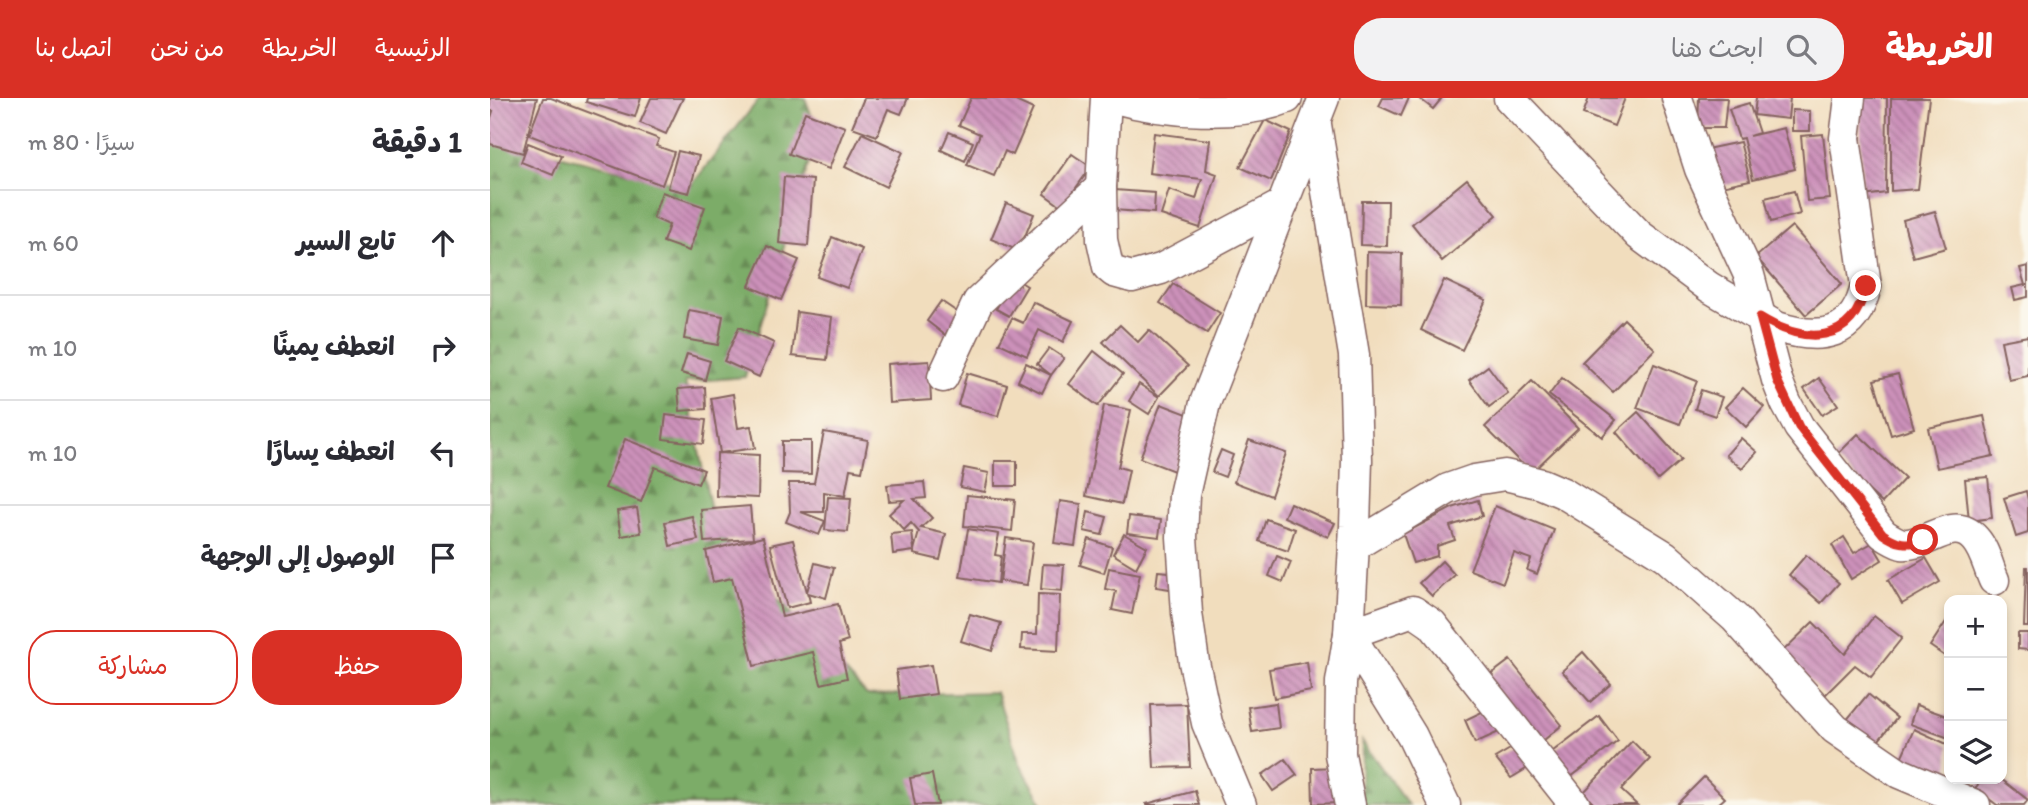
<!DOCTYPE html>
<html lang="ar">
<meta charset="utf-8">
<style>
:root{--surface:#fff;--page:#f2f2f3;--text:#2b2b33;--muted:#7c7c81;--line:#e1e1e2;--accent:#d93025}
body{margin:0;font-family:Itim,"Playpen Sans Arabic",sans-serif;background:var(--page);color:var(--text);direction:rtl}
.controls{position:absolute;right:21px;bottom:21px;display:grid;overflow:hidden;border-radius:14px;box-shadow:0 4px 10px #0003}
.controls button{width:63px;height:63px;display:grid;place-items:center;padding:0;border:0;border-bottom:2px solid var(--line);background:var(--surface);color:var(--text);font:35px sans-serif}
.stop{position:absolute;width:21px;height:21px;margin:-16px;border:5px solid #d93025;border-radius:50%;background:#fff}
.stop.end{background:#d93025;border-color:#fff;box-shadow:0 2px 7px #0008}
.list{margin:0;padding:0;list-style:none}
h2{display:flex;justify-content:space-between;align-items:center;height:91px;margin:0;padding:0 28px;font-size:30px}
h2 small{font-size:23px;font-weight:400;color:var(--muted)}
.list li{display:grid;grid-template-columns:46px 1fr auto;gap:21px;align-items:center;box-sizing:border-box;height:105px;padding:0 28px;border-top:2px solid var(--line)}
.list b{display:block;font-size:26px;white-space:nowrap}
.list em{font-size:23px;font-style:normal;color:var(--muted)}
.actions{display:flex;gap:14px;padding:21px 28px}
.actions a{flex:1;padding:16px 0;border:2px solid var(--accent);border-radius:28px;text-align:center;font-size:24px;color:var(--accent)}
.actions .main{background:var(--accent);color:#fff}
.icon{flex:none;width:38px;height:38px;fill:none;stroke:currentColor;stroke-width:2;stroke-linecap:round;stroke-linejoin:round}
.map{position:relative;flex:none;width:1538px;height:707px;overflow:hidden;direction:ltr}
header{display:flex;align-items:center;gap:42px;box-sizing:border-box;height:98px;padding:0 35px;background:var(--accent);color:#fff}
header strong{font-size:33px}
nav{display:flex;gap:38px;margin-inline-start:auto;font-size:24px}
.search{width:490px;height:63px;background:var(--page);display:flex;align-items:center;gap:18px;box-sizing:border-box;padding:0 24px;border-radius:28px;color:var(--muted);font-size:26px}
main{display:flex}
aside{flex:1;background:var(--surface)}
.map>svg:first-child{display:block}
.forest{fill:url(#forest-firs);stroke:#626649;stroke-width:2}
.building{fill:url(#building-back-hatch)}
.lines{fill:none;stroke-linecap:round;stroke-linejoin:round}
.minor-casing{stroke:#84625e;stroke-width:33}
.minor{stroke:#fff;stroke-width:30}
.route{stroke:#d93025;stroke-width:9}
</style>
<header>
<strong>الخريطة</strong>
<div class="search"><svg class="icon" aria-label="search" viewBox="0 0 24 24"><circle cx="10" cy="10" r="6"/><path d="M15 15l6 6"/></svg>ابحث هنا</div>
<nav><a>الرئيسية</a><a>الخريطة</a><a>من نحن</a><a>اتصل بنا</a></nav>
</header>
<main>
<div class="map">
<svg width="1538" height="707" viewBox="0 0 1538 707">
<defs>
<pattern id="forest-firs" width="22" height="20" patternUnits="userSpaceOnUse" patternTransform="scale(1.75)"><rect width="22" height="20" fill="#7bac67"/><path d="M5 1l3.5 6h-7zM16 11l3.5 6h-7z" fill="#678b55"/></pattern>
<pattern id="building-back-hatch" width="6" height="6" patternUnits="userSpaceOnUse" patternTransform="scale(1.75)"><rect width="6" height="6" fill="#cc91ba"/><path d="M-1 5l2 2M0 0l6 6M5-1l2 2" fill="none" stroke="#a87697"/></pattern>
</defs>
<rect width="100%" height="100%" fill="#fbf7ec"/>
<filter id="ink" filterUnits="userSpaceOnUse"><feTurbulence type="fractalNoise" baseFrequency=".0143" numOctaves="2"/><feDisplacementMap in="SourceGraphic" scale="14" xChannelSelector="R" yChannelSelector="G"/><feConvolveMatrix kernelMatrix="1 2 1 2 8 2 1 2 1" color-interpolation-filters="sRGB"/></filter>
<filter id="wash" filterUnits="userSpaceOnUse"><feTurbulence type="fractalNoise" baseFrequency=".00686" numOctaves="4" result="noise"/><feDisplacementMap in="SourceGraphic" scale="28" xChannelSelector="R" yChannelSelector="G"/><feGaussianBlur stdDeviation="1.57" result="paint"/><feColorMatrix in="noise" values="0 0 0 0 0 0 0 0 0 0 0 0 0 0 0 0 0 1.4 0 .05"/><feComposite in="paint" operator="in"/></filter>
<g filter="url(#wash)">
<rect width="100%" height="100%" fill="#f1ddbd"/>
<g class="forest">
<polygon points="270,0 315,0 328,35 255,279 195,284 225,432 377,597 506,594 530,666 554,707 0,707 0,14 10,43 200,89"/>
<polygon points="872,643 918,707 871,707"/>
</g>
<g id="blocks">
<g class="building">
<polygon points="0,0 47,0 33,55 0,46 0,23 3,13 0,13"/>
<polygon points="53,0 61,0 169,41 166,48 184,54 172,87 39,37"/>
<polygon points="97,0 151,0 145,19 96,4"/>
<polygon points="161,0 193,0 176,36 150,25"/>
<polygon points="374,0 418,0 411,16 398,11 387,38 362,29"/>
<polygon points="481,0 519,0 543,11 523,57 515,53 504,78 477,67 490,36 469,27"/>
<polygon points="893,0 919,0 911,18 889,8"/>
<polygon points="929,0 952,0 943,11"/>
<polygon points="1099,0 1135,0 1124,28 1093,16"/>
<polygon points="1209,0 1237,0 1234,30 1208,30"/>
<polygon points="1266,0 1300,0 1298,21 1264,17"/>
<polygon points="1370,0 1397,0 1396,95 1372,98"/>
<polygon points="1401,0 1439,0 1428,91 1401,93"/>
<polygon points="1259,5 1269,35 1259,38 1294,30 1305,71 1263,81 1253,40 1249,41 1239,11"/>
<polygon points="1302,12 1320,13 1320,33 1302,33"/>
<polygon points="315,14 355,29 339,71 299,56"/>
<polygon points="775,22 801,34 781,83 750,69"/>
<polygon points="459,34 483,44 475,63 451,52"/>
<polygon points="372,35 413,54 396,89 355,69"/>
<polygon points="664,35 720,42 716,72 727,76 710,130 671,117 679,92 706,101 712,81 659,75"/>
<polygon points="1333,36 1340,101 1317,103 1311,38"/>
<polygon points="1250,44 1260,82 1222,90 1212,52"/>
<polygon points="38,45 71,58 63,77 31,64"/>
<polygon points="188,53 209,58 199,95 178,90"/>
<polygon points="582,56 601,69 572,109 554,96"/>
<polygon points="294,79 323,82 318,148 289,145"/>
<polygon points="977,81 1007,117 952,163 922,126"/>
<polygon points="625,92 665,95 664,115 624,112"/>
<polygon points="1304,93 1310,116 1281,124 1275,100"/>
<polygon points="172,94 215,109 199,153 173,144 179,127 163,120"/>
<polygon points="872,103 898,103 897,148 871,147"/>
<polygon points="516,105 544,116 529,153 501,141"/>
<polygon points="1445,113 1456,150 1423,159 1413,122"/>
<polygon points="1302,128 1352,186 1316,217 1266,159"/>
<polygon points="342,139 372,151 357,190 327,179"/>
<polygon points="277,148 309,162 291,202 259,188"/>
<polygon points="877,154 912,155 911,207 876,206"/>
<polygon points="1538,168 1538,199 1525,202 1522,190 1535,187 1530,170"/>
<polygon points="524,180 537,188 519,218 506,211"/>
<polygon points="954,182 996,202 972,252 931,232"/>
<polygon points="683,186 730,215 717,235 670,205"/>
<polygon points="451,203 470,216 455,237 437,223"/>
<polygon points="543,204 583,223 573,244 549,232 537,258 509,245 522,220 533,225"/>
<polygon points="199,212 233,218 228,247 194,241"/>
<polygon points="307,214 342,219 337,262 302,258"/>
<polygon points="1134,221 1165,251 1123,294 1092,264"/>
<polygon points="630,227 648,244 659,232 698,268 669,298 613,244"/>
<polygon points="249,229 284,245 269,279 234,263"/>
<polygon points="1538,238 1538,278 1519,282 1511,243"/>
<polygon points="559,250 574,260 561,277 547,266"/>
<polygon points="604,253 633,276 608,308 579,286"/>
<polygon points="197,256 220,263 215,282 191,275"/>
<polygon points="439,263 441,302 399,305 397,266"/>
<polygon points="536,265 561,277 552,295 528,283"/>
<polygon points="1164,266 1207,283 1190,326 1147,310"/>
<polygon points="998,268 1018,295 999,309 979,282"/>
<polygon points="477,275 517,287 508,318 468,307"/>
<polygon points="1408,276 1424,330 1401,337 1384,282"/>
<polygon points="1072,280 1126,322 1112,339 1059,297"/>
<polygon points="1329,280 1348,307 1332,317 1314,291"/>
<polygon points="1042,283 1088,330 1041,375 995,329"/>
<polygon points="649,286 669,299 659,316 639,303"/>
<polygon points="215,289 216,311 190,313 188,291"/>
<polygon points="1253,290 1274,309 1256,329 1235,309"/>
<polygon points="1211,292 1232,299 1225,318 1205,311"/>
<polygon points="243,296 248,330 261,328 265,350 230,355 221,300"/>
<polygon points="671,306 705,319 684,373 650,360"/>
<polygon points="614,307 641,312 628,369 639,372 632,406 596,398"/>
<polygon points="1148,314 1191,362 1168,382 1126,334"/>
<polygon points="176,317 216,322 213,346 173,341"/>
<polygon points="1494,318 1503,358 1447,370 1438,330"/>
<polygon points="334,334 378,342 372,373 360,371 355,398 334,394 334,414 311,414 335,423 329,437 296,424 300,414 299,385 324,385"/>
<polygon points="1368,336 1415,380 1392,405 1344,360"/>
<polygon points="1251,340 1267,354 1252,371 1236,357"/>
<polygon points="135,341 214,372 208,386 165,369 151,404 115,390"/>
<polygon points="759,342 796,355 781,398 744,384"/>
<polygon points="292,343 321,343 321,376 292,375"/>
<polygon points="731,352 743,357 735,379 722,374"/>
<polygon points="227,355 269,357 268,400 226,398"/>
<rect x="505" y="363" width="22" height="25"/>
<polygon points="474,370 499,375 495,394 470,389"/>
<polygon points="1498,379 1502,420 1479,423 1475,381"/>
<polygon points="434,384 436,400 424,401 442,420 431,430 456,436 450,462 424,456 424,453 403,456 401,436 422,434 424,452 429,434 421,425 414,432 399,416 414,402 399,403 397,387"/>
<polygon points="1536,393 1538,402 1538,435 1526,439 1514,400"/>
<polygon points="477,397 525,402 522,433 474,428"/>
<polygon points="338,399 361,400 358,434 335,432"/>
<polygon points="988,402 992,418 960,428 965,442 947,448 947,458 923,465 913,436 962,410"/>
<polygon points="570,403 591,406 585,448 564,445"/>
<polygon points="800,405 845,425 838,439 794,419"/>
<polygon points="260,408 263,441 214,444 211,412"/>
<polygon points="1005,408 1064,432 1047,476 1037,472 1041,461 1024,455 1013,485 980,472"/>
<polygon points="147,410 151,435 131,438 127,413"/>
<polygon points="598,414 617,419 612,437 594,433"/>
<polygon points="202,418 208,442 180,448 175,424"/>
<polygon points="639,418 671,422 669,439 637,435"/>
<polygon points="776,421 805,431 798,453 769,443"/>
<polygon points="478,431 509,436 505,457 511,458 508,485 470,479"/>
<polygon points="634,436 657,449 646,470 623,456"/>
<polygon points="273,439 292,519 348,506 358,543 349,546 357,580 331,586 323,554 264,568 242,480 223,484 216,453"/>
<polygon points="1354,439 1364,455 1382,445 1392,462 1361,481 1342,447"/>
<polygon points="516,440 543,444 537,487 510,483"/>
<polygon points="599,441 622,449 614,475 590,467"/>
<polygon points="303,442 317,494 325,465 344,470 336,500 318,495 320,504 297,510 280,447"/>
<polygon points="1316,457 1349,485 1331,505 1299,477"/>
<polygon points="787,458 801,464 793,484 779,478"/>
<polygon points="1436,460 1450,484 1412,506 1398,482"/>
<polygon points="952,463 965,477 942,498 929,485"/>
<polygon points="553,466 574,467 572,493 551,491"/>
<polygon points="1536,469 1538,469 1538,529 1534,529"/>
<polygon points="619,470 650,476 642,516 622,512 626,493 615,491"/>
<polygon points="668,473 690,475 687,492 666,489"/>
<polygon points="548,496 570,497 568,553 531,551 532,536 547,536"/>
<polygon points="480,516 511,525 502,553 471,543"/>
<polygon points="1384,518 1412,540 1381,579 1365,567 1335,597 1292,554 1323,524 1355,556"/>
<polygon points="1459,519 1459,561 1440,548"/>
<polygon points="1528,535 1538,535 1538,552 1528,551"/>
<polygon points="1093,554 1121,586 1100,604 1072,573"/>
<polygon points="1020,562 1072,627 1048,647 995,581"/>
<polygon points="817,564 821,593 784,600 779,571"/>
<polygon points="441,567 446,596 410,601 406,572"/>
<polygon points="1378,596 1407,620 1384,648 1355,624"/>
<polygon points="786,605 789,630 762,634 758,609"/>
<polygon points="697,606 700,669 664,670 661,607"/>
<polygon points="1426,607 1459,619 1459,640 1420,626"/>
<polygon points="998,611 1009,634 985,645 975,622"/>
<polygon points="1109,618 1128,643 1073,685 1054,660"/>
<polygon points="1424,631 1459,647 1459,681 1468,681 1466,685 1411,660"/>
<polygon points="1142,643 1160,661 1131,692 1147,707 1105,707 1093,695"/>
<polygon points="1027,647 1041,668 1021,680 1005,660"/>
<polygon points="795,661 807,677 783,693 772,677"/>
<polygon points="847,669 849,705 823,706 822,670"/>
<polygon points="442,676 448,707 425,707 420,680"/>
<polygon points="1214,679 1235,700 1227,707 1186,707"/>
<polygon points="1493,681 1511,681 1538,702 1534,707 1507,707 1485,690"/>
<polygon points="705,693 709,707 656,707 656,706"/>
</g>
</g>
</g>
<g filter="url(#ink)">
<use href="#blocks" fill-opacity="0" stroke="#84625e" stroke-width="2"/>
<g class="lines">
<defs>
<g id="minor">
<polyline points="616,0 611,89 612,142 618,169 624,174 642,179 671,171 793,106"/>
<path d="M 625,0 C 675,14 748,20 797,0"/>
<path d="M 1019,0 L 1149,137 L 1219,189 L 1287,229 C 1331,243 1365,238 1376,188 L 1355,40 L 1360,0"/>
<path d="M 1187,0 L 1210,71 L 1259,177 L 1287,282 L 1296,305 L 1309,329 L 1393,436 C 1399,440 1405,444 1412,446 C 1437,449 1463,416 1485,441 C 1495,452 1498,469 1504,482"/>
<polyline points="826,27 864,257 867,362 865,428 859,536 851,584 850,656 860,707"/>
<polyline points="453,279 488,204 611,89"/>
<polyline points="864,448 958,391 984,382 1015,377 1052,386 1073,395 1175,458 1245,520 1345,631 1409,675 1485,707"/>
<polyline points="751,707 717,625 704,564 697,515 692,439 694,397 715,305 834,0"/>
<polyline points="955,707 922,638 859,536 923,513 942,526 1085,707"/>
</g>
</defs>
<use href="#minor" class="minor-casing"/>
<use href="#minor" class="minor"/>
</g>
</g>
<g class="lines" filter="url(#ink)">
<path class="route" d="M 1376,188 C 1363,248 1314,246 1270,219 L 1287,282 L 1309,329 L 1393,436 C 1406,445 1417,448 1433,442"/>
</g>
</svg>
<div class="controls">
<button>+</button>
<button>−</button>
<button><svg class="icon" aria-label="layers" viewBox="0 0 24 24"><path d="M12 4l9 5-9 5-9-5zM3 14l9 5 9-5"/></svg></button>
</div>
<div class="stop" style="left:1433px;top:442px"></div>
<div class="stop end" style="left:1376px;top:188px"></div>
</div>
<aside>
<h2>1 دقيقة<small>سيرًا · 80 m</small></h2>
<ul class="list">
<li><svg class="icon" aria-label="ahead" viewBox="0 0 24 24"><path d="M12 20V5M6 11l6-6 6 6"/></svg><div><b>تابع السير</b></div><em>60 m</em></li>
<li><svg class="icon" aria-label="right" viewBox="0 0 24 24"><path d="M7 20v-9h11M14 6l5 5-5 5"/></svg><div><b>انعطف يمينًا</b></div><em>10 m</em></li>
<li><svg class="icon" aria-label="left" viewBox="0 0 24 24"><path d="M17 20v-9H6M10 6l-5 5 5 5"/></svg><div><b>انعطف يسارًا</b></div><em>10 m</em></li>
<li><svg class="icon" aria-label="arrive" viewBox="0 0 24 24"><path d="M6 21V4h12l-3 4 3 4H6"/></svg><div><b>الوصول إلى الوجهة</b></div></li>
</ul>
<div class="actions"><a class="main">حفظ</a><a>مشاركة</a></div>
</aside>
</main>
